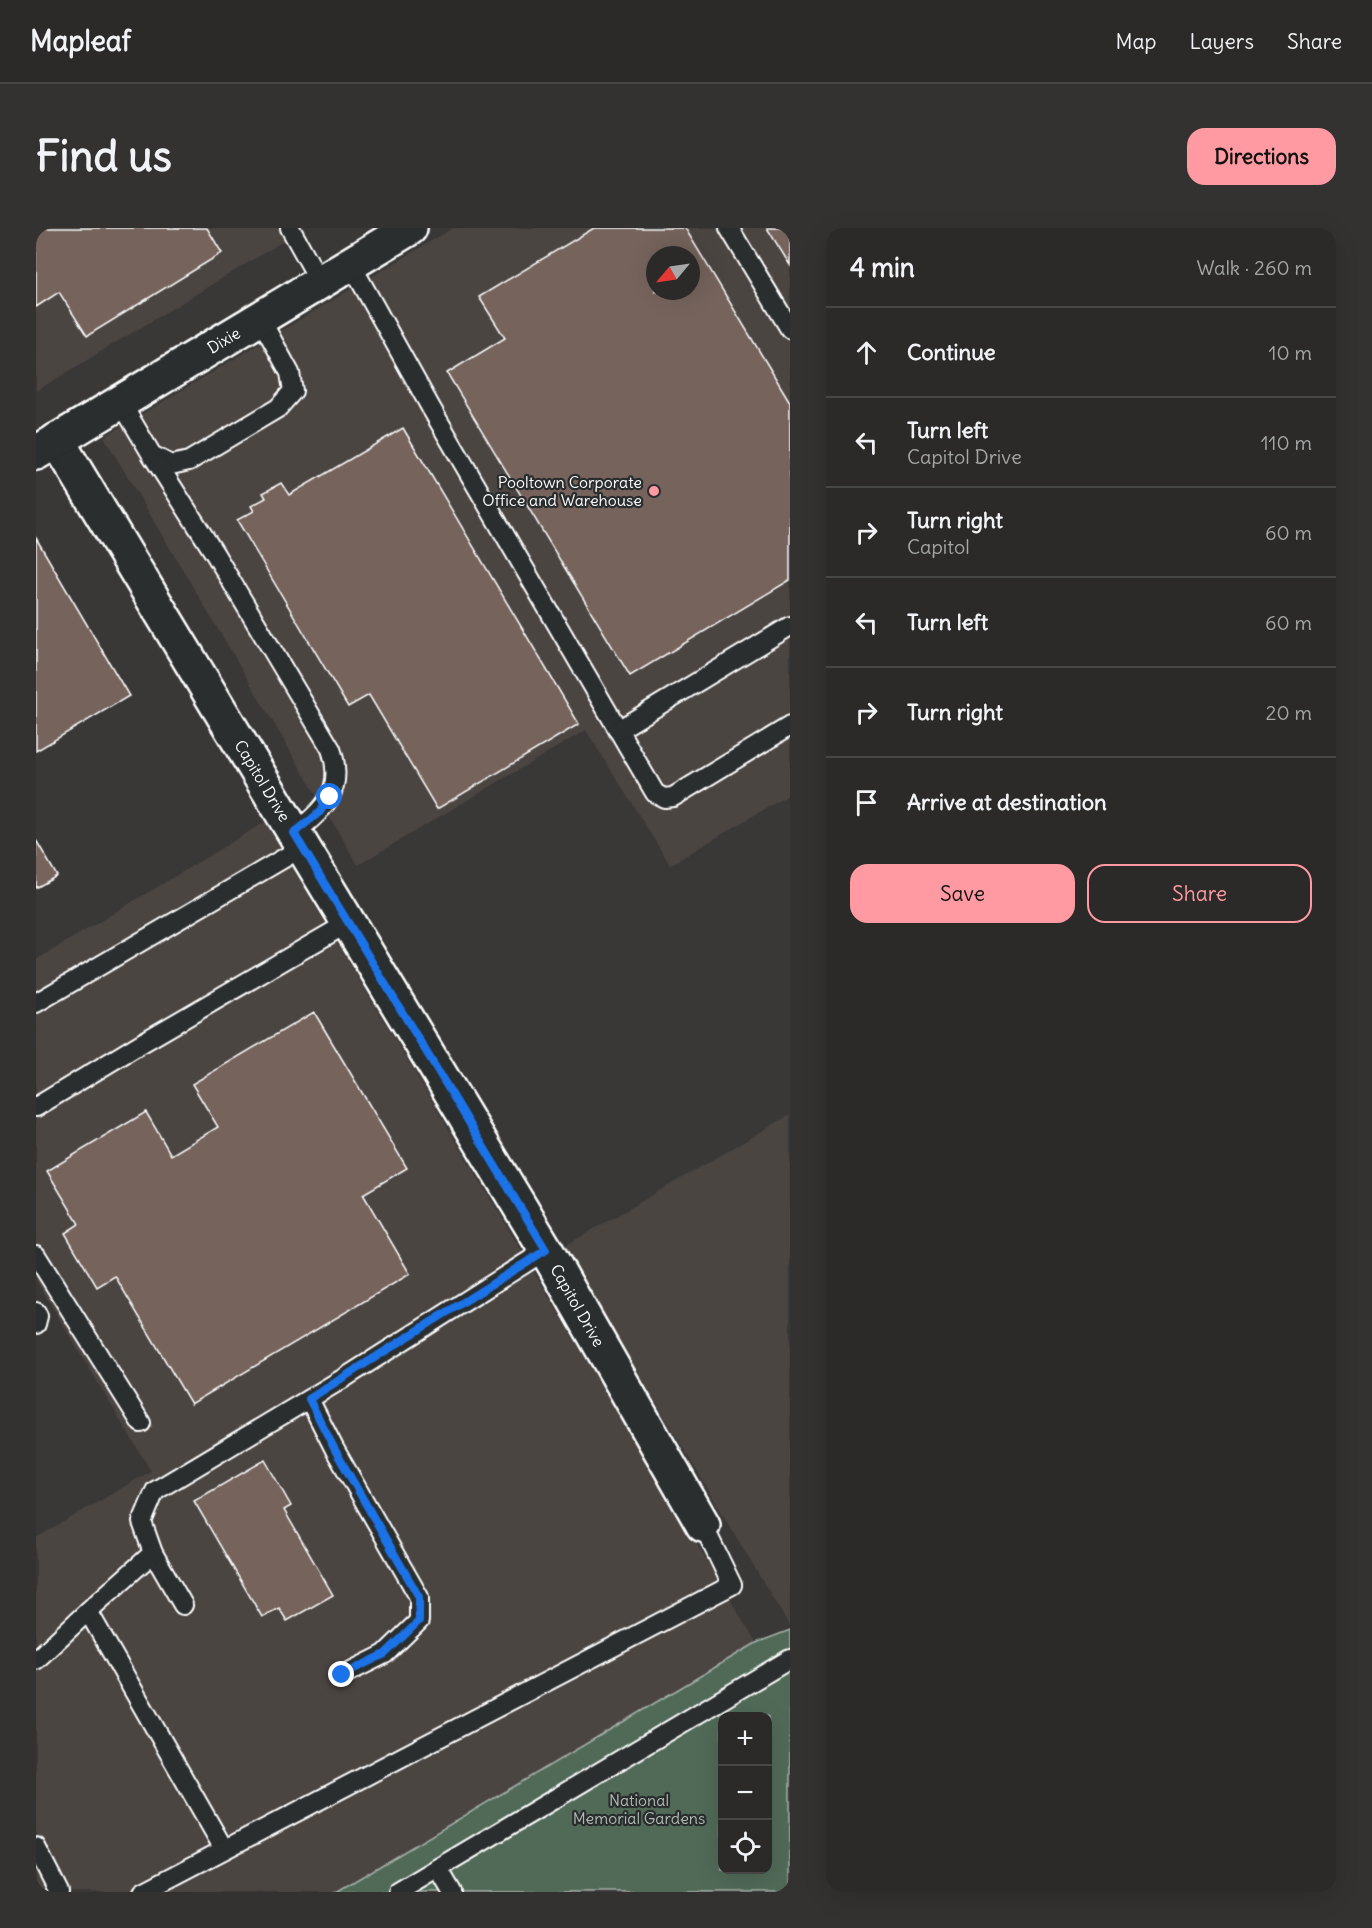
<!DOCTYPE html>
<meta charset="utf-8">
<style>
:root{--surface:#2b2a29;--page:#333231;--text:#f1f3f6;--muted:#a6a7a8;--line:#474646;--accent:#ff9aa2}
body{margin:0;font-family:Delius,sans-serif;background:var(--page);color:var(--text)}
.controls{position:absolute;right:18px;bottom:18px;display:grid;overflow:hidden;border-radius:12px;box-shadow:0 6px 24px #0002}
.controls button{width:54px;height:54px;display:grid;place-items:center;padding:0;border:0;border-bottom:2px solid var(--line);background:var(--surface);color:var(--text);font:30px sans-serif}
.compass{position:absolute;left:610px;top:18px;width:54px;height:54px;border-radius:50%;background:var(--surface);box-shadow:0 6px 24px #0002;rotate:241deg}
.stop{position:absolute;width:18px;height:18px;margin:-14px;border:4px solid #1a73e8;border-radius:50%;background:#fff}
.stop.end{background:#1a73e8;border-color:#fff;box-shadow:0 2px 6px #0008}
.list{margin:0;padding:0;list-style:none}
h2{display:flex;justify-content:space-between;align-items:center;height:78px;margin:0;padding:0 24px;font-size:26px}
h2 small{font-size:20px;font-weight:400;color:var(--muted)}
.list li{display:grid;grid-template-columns:39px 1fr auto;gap:18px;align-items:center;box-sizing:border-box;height:90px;padding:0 24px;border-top:2px solid var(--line)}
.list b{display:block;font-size:22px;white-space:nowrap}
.list p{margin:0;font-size:20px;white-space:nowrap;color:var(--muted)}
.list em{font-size:20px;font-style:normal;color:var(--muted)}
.actions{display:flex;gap:12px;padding:18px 24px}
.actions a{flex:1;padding:14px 0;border:2px solid var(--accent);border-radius:18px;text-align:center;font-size:21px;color:var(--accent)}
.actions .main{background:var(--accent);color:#111}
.icon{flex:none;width:33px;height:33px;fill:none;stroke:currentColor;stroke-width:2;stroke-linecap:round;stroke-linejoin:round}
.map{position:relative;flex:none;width:754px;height:1664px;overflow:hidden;border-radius:18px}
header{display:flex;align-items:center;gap:36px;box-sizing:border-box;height:84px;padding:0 30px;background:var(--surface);border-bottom:2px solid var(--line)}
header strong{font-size:28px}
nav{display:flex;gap:33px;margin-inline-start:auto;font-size:21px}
.intro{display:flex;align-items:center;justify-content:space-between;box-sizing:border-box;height:144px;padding:0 36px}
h1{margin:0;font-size:42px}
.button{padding:15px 27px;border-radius:18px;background:var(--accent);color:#111;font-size:21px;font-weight:700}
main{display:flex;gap:36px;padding:0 36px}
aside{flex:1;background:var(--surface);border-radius:18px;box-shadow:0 6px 24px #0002}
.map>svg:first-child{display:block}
.built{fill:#4b4542;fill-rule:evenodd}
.green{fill:#516a58;stroke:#a8b4ac;stroke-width:1.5;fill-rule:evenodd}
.building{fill:#74635b;stroke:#fff;stroke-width:1.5;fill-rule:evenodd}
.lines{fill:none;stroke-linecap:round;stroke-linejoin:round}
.service-casing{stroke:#fff;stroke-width:22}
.minor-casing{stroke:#fff;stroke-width:38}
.service{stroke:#2a2d2e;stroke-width:18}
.minor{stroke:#2a2d2e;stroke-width:33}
.route{stroke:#1a73e8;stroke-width:8}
.poi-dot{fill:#ff9aa2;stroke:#2a2d2e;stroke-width:2}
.labels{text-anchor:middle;stroke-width:4.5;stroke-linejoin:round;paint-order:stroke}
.street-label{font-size:16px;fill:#fff;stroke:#2a2d2e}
.poi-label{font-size:16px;fill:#fff;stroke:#2a2d2e;text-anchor:end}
.park-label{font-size:16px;fill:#b1bcb4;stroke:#2a2d2e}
</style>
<header>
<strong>Mapleaf</strong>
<nav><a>Map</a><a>Layers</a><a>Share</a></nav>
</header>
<div class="intro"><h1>Find us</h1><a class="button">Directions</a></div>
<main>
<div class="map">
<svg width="754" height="1664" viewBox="0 0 754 1664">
<rect width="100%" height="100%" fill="#393837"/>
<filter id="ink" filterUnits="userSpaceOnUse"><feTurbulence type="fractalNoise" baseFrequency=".0167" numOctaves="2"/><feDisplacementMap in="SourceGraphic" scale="12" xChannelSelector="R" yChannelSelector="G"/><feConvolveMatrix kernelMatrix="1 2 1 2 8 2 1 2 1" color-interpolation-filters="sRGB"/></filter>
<g filter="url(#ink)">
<g class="built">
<polygon points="0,0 269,0 0,163"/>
<path d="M 417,0 L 754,0 L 754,566 L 634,637 L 550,502 L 322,637 L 68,209 ZM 619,27 L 655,27 L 655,63 L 619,63 Z"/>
<polygon points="229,594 720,1415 300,1664 0,1664 0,1310 115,1243 0,1052 0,732"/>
<polygon points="754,887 754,1399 527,1019"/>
</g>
<path class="green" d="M 754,1402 L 754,1664 L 300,1664 L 720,1415 ZM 686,1488 L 732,1488 L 732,1642 L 686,1642 Z"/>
<g class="building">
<polygon points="0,0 171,0 186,25 51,108 23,64 0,79"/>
<path d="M 558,0 L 649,0 L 754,174 L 754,352 L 594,448 L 411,145 L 469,110 L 443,69 ZM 619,27 L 655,27 L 655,63 L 619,63 Z"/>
<polygon points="731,0 754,0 754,37"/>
<polygon points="367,200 543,496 401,581 333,467 312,479 201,292 218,283 215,278 230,270 227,265 245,255 253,267"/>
<polygon points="0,310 93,468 0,523"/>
<polygon points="0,612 21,648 0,660"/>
<polygon points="278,784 371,940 327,966 374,1046 155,1176 79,1048 61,1059 29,1005 43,996 11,943 110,884 135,927 182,899 156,856"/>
<polygon points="229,1232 255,1278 248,1282 297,1367 251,1393 243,1380 226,1389 158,1273"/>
</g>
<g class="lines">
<defs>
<g id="service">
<polyline points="254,0 284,54"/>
<polyline points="693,0 754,101"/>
<polyline points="315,36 395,180 619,565 628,570 637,569 754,498"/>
<polyline points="84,173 116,227 135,237 153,233 242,180 257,163 254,145 224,90"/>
<path d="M 116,227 L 179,326 L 295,521 C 309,561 289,582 258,605"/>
<polyline points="582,502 754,398"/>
<polyline points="0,775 267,619"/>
<polyline points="0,879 104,816 312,695"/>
<polyline points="0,1027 105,1195"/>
<polyline points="0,1084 2,1088 0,1096"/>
<polyline points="273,1171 299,1222 383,1369 383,1393 349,1426 307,1447"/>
<polyline points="147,1377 117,1325 106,1294 119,1263 313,1147 510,1022"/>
<polyline points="52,1383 188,1621"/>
<polyline points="0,1432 52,1383 117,1325"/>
<polyline points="0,1619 23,1664"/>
<polyline points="107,1664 696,1357 667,1297"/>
<polyline points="362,1664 402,1640"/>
<polyline points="416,1664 402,1640 754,1431"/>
</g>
<g id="minor">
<path id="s1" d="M 21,212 L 510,1022 L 667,1297"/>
<path id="s2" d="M 0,225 L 374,0"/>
</g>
</defs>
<use href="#service" class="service-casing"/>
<use href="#minor" class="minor-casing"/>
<use href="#service" class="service"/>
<use href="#minor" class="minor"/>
</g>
</g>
<g class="lines" filter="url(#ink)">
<polyline class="route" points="294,569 284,584 258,605 510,1022 273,1171 299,1222 383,1369 383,1393 349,1426 306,1447"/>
</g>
<circle class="poi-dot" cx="618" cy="263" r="6"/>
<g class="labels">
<g class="street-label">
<text dy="6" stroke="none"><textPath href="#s2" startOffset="219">Dixie</textPath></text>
<text dy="6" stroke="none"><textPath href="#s1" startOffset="398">Capitol Drive</textPath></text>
<text dy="6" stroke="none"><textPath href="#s1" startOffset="1010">Capitol Drive</textPath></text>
</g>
<g class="poi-label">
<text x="606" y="260">Pooltown Corporate<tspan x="606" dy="18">Office and Warehouse</tspan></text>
</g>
<g class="park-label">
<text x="603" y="1578">National<tspan x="603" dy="18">Memorial Gardens</tspan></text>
</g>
</g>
</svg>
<div class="controls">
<button>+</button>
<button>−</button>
<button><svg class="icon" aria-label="locate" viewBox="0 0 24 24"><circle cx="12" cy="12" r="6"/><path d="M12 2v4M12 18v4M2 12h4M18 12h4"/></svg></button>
</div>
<svg class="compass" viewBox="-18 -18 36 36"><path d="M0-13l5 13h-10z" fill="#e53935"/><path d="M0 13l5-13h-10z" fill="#a6a7a8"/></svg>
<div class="stop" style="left:294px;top:569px"></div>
<div class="stop end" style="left:306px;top:1447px"></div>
</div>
<aside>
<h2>4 min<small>Walk · 260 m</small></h2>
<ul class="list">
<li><svg class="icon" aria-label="ahead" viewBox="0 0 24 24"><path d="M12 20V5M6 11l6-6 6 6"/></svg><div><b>Continue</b></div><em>10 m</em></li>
<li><svg class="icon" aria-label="left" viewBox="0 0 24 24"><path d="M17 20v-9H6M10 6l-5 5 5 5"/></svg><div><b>Turn left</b><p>Capitol Drive</p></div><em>110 m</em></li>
<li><svg class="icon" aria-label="right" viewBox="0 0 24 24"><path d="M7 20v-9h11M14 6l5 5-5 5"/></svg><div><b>Turn right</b><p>Capitol</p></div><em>60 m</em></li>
<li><svg class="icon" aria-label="left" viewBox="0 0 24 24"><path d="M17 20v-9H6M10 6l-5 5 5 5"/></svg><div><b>Turn left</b></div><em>60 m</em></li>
<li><svg class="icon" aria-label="right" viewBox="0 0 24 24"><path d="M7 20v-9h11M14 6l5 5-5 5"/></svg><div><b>Turn right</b></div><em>20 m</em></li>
<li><svg class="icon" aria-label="arrive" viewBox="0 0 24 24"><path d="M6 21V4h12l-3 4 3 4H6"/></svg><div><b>Arrive at destination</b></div></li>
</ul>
<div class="actions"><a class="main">Save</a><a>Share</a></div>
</aside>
</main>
